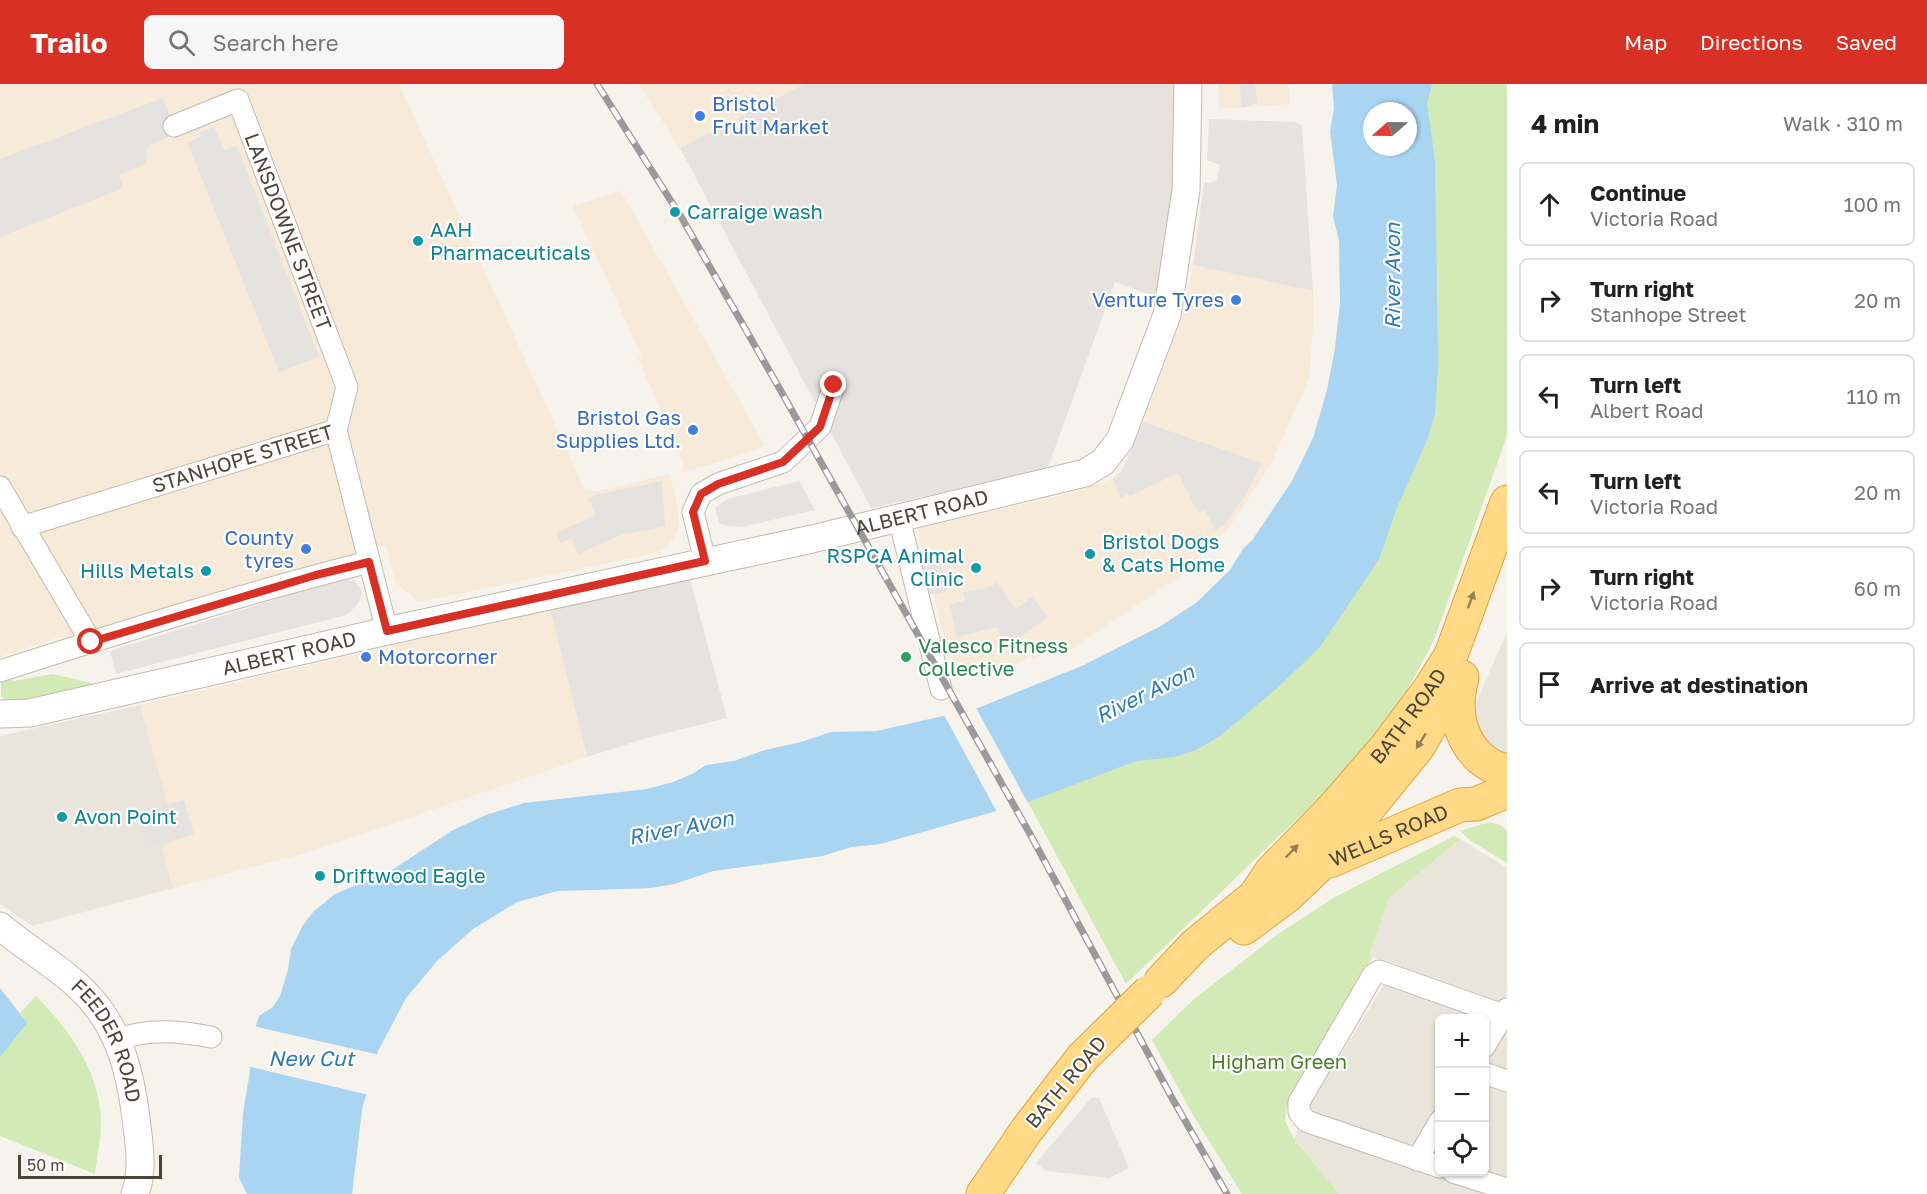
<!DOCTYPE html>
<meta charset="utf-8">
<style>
:root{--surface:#fff;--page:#f6f6f6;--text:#202124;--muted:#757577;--line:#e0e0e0;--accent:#d93025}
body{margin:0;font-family:"Golos Text",sans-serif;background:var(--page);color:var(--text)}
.controls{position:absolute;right:18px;bottom:18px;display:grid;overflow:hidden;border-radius:9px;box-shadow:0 2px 4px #0004}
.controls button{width:54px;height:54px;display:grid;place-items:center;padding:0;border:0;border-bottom:2px solid var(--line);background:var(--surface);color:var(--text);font:30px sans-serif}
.compass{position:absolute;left:1363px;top:18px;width:54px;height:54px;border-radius:50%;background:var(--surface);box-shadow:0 2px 4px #0004;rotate:250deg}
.scale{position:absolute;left:18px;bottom:15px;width:144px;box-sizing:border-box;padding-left:6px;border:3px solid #4b4439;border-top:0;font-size:16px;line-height:21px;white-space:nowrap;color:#4b4439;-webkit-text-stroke:4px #fff;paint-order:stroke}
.stop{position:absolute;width:18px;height:18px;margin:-14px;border:4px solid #d93025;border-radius:50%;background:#fff}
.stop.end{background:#d93025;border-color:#fff;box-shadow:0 2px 6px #0008}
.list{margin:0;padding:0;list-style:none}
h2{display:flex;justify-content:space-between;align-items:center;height:78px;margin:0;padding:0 24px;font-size:26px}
h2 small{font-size:20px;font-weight:400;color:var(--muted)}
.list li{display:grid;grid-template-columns:39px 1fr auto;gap:18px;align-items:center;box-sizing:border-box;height:84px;margin:0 12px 12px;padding:0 12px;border:2px solid var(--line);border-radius:9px}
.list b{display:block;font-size:22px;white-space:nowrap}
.list p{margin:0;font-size:20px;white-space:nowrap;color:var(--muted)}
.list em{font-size:20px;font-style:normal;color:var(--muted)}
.icon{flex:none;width:33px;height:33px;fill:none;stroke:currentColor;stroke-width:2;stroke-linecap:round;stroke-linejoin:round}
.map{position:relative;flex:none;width:1507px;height:1110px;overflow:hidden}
header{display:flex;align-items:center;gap:36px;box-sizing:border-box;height:84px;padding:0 30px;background:var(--accent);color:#fff}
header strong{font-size:28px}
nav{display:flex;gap:33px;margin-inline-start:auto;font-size:21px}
.search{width:420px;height:54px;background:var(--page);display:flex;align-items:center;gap:15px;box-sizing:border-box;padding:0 21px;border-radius:9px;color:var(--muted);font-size:22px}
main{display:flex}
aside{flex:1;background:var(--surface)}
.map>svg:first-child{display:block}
.residential{fill:#eae5da;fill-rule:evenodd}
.commercial{fill:#f7ead8}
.industrial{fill:#e6e2dd}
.green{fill:#d2eab5}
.parking{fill:#e5e3e0}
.water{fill:#a9d4f2;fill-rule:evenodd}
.pier{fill:#f6f3ec}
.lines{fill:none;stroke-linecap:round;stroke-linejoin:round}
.minor-casing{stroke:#c2bbae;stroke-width:23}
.tertiary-casing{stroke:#c2bbae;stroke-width:29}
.trunk-casing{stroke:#e0a43c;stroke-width:35}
.minor{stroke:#fff;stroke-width:21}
.tertiary{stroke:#fff;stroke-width:27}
.trunk{stroke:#ffd985;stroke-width:33}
.rail-casing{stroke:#9a9a9a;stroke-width:7}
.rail{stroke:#fff;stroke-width:4.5;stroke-dasharray:14;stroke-linecap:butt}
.trunk-bridge-casing{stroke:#e0a43c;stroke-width:35;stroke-linecap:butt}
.trunk-bridge{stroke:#ffd985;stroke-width:33}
.oneway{fill:#938057}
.route{stroke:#d93025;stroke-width:8}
.shop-dot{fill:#3f7fe0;stroke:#fff;stroke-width:2}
.culture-dot{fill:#0f9aa8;stroke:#fff;stroke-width:2}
.leisure-dot{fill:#2e9e5b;stroke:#fff;stroke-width:2}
.labels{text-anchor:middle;stroke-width:4.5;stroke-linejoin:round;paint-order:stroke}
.shop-label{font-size:20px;fill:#366cbe;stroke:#fff;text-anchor:end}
.culture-label{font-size:20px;fill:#0d838f;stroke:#fff;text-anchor:start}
.street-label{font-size:20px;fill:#4b4439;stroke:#fff}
.leisure-label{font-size:20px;fill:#27864d;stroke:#fff;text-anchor:start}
.park-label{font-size:20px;fill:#4a7f2a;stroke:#fff}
.water-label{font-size:21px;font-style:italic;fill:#2e7ab2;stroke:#fff}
</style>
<header>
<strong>Trailo</strong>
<div class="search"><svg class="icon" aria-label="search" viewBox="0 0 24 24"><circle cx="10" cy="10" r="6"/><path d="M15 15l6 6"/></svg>Search here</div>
<nav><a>Map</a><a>Directions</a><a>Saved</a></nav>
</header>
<main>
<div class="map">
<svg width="1507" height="1110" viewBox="0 0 1507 1110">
<rect width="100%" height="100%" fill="#f6f3ec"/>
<g class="residential">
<polygon points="1507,548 1507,673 1486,665 1477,641 1474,623"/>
<polygon points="140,621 168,720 194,750 162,763 173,804 32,842 0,820 0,652"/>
<path d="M 1460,755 L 1507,784 L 1507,1110 L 1339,1110 L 1294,1055 L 1307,1025 L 1397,880 L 1369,872 L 1389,814 ZM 1440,934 L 1484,934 L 1484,1088 L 1440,1088 Z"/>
</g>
<g class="commercial">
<polygon points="0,0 399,0 585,406 598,407 670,390 678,426 679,443 674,454 665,464 651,470 419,518 396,499 386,461 96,547 63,552 0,573"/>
<polygon points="638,0 804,0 680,64"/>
<polygon points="1218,0 1288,0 1290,20 1219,25"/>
<polygon points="621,107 765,362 723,377 682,388 683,380 679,368 638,274 642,272 573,122"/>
<polygon points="1193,181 1313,207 1313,241 1309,295 1270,382 1230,442 1183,490 1071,565 1063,555 1033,576 1030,572 1021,578 974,589 949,572 917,445 1062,411 1113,395 1122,387 1137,355 1183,230"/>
<polygon points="550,525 587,673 302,770 173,804 162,763 178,755 193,751 184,717 168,721 140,621"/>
</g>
<g class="industrial">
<polygon points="804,0 1175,0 1175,108 1159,214 1115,198 1047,386 871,424 680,64"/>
<polygon points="1209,35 1295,38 1302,41 1313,207 1193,181 1204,99 1217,97 1220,81 1207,76"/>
<polygon points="690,495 727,634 650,653 587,673 550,525"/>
</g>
<g class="green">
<polygon points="1406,0 1507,0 1507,352 1434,556 1403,614 1342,691 1126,900 1028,718 880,760 851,763 822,772 713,787 674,800 651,804 557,807 517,818 473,845 437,877 406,914 378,967 362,1025 352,1110 314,1110 328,1018 465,818 1087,657 1410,280 1408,27"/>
<path d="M 53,590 L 91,599 L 94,604 C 71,609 22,625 1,613 L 1,598 L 9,594 L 13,597 Z"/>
<polygon points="1489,738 1500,741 1507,746 1507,779 1471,757 1460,747"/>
<polygon points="1454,752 1460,755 1389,814 1369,872 1372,874 1287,1022 1285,1037 1294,1055 1339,1110 1242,1110 1193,1031 1152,956 1194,915 1278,850 1335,813"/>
<path d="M 36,912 C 70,946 100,988 101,1038 C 101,1055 97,1073 95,1090 L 0,1052 L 0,973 L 26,939 L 20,929 Z"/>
</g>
<g class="parking">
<polygon points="1240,0 1255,0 1257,19 1241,24"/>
<polygon points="163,14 177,50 151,60 146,65 147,79 119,91 123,104 0,153 0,75"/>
<polygon points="214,43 224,66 237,62 319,273 279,288 188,59 201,52 199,48"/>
<polygon points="1123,159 1121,176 1103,183 1108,164"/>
<polygon points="1143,338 1262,379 1246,410 1225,441 1215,446 1205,426 1198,429 1178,389 1130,412 1128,410 1121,414 1113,395 1122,387"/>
<polygon points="662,397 665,442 621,451 578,470 572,454 561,459 556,449 596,431 589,415 596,411"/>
<polygon points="799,397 815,426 742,443 728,442 719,439 715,424 727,415"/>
<polygon points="939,470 947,507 929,511 920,474"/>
<polygon points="342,496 354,496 362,507 361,514 356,522 346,531 116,590 110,567 318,502"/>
<polygon points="997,498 1016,525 1032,513 1048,533 1016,556 1003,560 998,543 957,553 950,521 965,516 963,508 990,503"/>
<polygon points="184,716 194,750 146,764 136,729"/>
<polygon points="1091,1014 1099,1014 1129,1084 1109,1094 1046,1087 1036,1079"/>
</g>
<g class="water">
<path d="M 1332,0 L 1432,0 L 1427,19 L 1435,77 L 1438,281 L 1435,329 L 1428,354 L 1398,421 L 1379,475 L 1319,564 L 1276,605 L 1220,652 L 1196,666 L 1175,673 L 1136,677 L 1028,718 L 880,760 L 851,763 L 822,772 L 713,787 L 674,800 L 651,804 L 557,807 L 517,818 L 473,845 L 437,877 L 406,914 L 378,967 L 362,1025 L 352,1110 L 247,1110 L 239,1094 L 243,1029 L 250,987 L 248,967 L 259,932 L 273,923 L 280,912 L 288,886 L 291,865 L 303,841 L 314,827 L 335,810 L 392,786 L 453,746 L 486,731 L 524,719 L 647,705 L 673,698 L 692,690 L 706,681 L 734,677 L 765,666 L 801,658 L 831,648 L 877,647 L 978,624 L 1084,581 L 1159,543 L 1196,519 L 1230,486 L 1243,465 L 1253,455 L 1292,397 L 1313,354 L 1327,306 L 1335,264 L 1340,220 L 1339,157 L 1333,132 L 1337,101 L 1330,47 L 1334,24 ZM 1372,27 L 1408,27 L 1408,63 L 1372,63 Z"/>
<polygon points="0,904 27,939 0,973"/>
</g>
<g class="pier">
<polygon points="975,622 1029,721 998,730 943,629"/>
<polygon points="253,942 380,971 369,1011 247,982 245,966"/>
</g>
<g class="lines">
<defs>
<g id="minor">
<path id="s1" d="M 174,42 L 238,16 L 347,303 L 336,346 L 387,547"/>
<polyline points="0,403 91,558"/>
<polyline points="899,434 941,605"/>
<path id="s2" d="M 22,443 L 336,346"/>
<polyline points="705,477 693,428 701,410 718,400 783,378 820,343 834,301"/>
<path d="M 0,587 C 122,548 245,509 369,478"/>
<path d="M 116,956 C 148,944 178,947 211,953"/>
<polyline points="1484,963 1507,925"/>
<polyline points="1484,989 1507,997"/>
<polyline points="1417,1076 1440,1037"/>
<polyline points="1440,1083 1306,1037 1299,1028 1299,1018 1373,891 1379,887 1503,931"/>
<polyline points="1453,1088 1507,1105"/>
</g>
<g id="tertiary">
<path id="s3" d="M 0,630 L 30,629 L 387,547 L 812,455 L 1085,389 L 1103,378 L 1120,356 L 1167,231 L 1186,106 L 1188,0"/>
<path id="s4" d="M 0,842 C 25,864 55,880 79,903 C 117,937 130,985 136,1034 C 139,1060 144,1085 135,1110"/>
</g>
<g id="trunk">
<path d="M 1462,593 C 1460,602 1458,612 1458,621 C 1458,652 1476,681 1507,687"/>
<path id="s5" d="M 1330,777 L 1460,721 L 1476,720 L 1507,707"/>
<polyline points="1244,844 1287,812 1330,771 1418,663 1449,610"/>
<path id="s6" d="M 1161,897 L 1195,861 L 1255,812 L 1271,788 L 1336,721 L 1387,662 L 1429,606 L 1451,571 L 1507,418"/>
<polyline points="983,1110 1026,1047 1082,974"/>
</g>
</defs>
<use href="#minor" class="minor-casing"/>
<use href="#tertiary" class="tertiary-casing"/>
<use href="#trunk" class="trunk-casing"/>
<use href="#minor" class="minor"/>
<use href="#tertiary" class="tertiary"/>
<use href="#trunk" class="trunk"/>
<defs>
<polyline id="rail" points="597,0 683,136 782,309 1030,750 1172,1014 1227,1110"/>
</defs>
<use href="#rail" class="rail-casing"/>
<use href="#rail" class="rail"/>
<defs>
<polyline id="trunk-bridge" points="1082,974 1150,907"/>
</defs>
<use href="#trunk-bridge" class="trunk-bridge-casing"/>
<use href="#trunk-bridge" class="trunk-bridge"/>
</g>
<defs><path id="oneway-solid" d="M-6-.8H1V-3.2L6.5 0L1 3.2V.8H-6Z" transform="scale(1.5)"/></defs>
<g class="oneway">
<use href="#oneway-solid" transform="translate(1471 516) rotate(-70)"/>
<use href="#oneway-solid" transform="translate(1421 657) rotate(122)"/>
<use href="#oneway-solid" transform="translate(1292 767) rotate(-46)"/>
</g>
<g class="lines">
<polyline class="route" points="91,558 316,491 369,478 387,547 705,477 693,428 701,410 718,400 783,378 820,343 834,301"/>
</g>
<g class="shop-dot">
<circle cx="700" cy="32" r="6"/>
<circle cx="1236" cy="216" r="6"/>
<circle cx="693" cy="346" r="6"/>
<circle cx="306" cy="465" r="6"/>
<circle cx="366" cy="573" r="6"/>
</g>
<g class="culture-dot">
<circle cx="675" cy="128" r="6"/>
<circle cx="418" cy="157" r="6"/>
<circle cx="1090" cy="470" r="6"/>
<circle cx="976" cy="484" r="6"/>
<circle cx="206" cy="487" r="6"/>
<circle cx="62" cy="733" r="6"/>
<circle cx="320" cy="792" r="6"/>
</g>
<circle class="leisure-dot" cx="906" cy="573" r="6"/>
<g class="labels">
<g class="shop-label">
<text x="712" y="27" text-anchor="start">Bristol<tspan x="712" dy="23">Fruit Market</tspan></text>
<text x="1224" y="223">Venture Tyres</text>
<text x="681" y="341">Bristol Gas<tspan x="681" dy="23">Supplies Ltd.</tspan></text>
<text x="294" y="461">County<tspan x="294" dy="23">tyres</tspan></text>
<text x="378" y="580" text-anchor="start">Motorcorner</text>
</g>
<g class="culture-label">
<text x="687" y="135">Carraige wash</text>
<text x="430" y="153">AAH<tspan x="430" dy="23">Pharmaceuticals</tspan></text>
<text x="1102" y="465">Bristol Dogs<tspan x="1102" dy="23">&amp; Cats Home</tspan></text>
<text x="964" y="479" text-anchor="end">RSPCA Animal<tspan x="964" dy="23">Clinic</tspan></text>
<text x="194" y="494" text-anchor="end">Hills Metals</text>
<text x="74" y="740">Avon Point</text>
<text x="332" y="799">Driftwood Eagle</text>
</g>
<g class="street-label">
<text dy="7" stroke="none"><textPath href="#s1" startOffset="210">LANSDOWNE STREET</textPath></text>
<text dy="7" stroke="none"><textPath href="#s2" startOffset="231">STANHOPE STREET</textPath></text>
<text dy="7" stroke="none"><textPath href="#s3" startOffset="944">ALBERT ROAD</textPath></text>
<text dy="7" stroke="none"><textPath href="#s3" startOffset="296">ALBERT ROAD</textPath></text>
<text dy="7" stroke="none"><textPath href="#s6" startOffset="364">BATH ROAD</textPath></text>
<text dy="7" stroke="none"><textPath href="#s5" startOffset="64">WELLS ROAD</textPath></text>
<text dy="7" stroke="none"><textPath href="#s4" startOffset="162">FEEDER ROAD</textPath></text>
<text transform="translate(1066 998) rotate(-50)" y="7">BATH ROAD</text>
</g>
<g class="leisure-label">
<text x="918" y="569">Valesco Fitness<tspan x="918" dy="23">Collective</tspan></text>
</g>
<g class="park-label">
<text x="1279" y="985">Higham Green</text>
</g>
<g class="water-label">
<text transform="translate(1393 192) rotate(-90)" y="7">River Avon</text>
<text transform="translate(1145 610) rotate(-26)" y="7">River Avon</text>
<text transform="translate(681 744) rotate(-11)" y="7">River Avon</text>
<text x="311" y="982">New Cut</text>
</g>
</g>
</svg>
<div class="controls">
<button>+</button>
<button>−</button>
<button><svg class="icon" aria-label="locate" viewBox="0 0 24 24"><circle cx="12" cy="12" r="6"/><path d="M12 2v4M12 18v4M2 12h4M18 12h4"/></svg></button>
</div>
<svg class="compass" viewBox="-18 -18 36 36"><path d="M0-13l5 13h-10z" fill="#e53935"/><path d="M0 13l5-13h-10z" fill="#757577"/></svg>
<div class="scale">50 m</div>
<div class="stop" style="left:91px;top:558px"></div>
<div class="stop end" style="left:834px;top:301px"></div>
</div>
<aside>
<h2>4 min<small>Walk · 310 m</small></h2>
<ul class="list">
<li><svg class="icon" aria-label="ahead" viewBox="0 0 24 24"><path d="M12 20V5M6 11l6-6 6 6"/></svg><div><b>Continue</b><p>Victoria Road</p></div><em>100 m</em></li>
<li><svg class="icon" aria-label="right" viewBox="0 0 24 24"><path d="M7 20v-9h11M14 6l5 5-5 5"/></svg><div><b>Turn right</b><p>Stanhope Street</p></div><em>20 m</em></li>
<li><svg class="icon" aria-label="left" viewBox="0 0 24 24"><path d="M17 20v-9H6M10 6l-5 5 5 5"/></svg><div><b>Turn left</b><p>Albert Road</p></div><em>110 m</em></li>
<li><svg class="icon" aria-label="left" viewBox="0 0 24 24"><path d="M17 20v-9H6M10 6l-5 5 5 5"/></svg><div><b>Turn left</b><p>Victoria Road</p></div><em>20 m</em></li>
<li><svg class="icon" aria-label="right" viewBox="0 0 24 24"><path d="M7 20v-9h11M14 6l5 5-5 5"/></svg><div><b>Turn right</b><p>Victoria Road</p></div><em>60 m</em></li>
<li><svg class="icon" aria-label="arrive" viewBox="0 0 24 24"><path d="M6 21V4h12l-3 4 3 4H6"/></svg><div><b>Arrive at destination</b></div></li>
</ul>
</aside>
</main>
